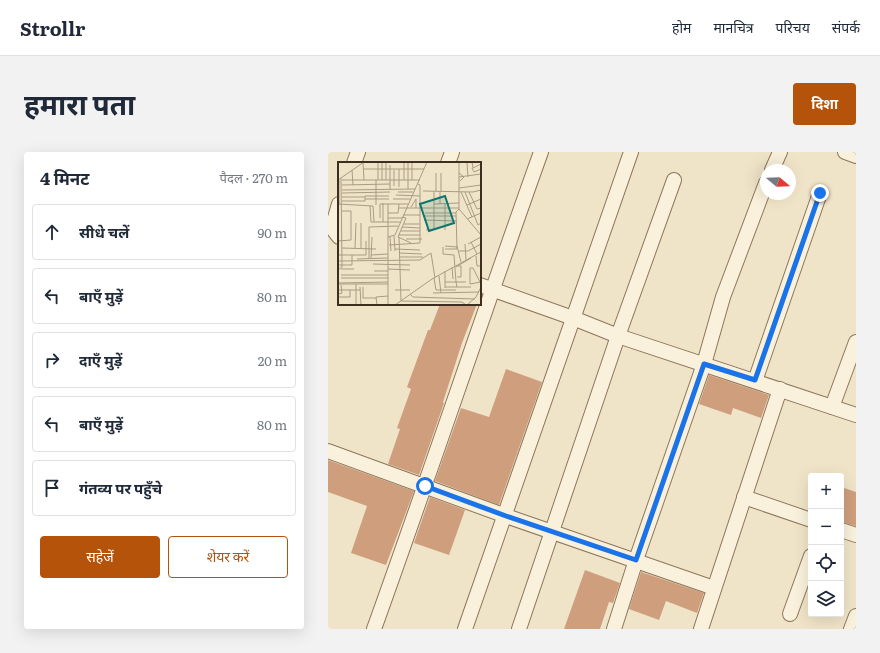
<!DOCTYPE html>
<html lang="hi">
<meta charset="utf-8">
<style>
:root{--surface:#fff;--page:#f2f2f3;--text:#1f2937;--muted:#747a83;--line:#e0e1e3;--accent:#b45309}
body{margin:0;font-family:Literata,"Noto Sans Devanagari",serif;background:var(--page);color:var(--text)}
.controls{position:absolute;right:12px;bottom:12px;display:grid;overflow:hidden;border-radius:4px;box-shadow:0 4px 16px #0002}
.controls button{width:36px;height:36px;display:grid;place-items:center;padding:0;border:0;border-bottom:1px solid var(--line);background:var(--surface);color:var(--text);font:20px sans-serif}
.compass{position:absolute;left:432px;top:12px;width:36px;height:36px;border-radius:50%;background:var(--surface);box-shadow:0 4px 16px #0002;rotate:109deg}
.stop{position:absolute;width:12px;height:12px;margin:-9px;border:3px solid #1a73e8;border-radius:50%;background:#fff}
.stop.end{background:#1a73e8;border-color:#fff;box-shadow:0 1px 4px #0008}
.list{margin:0;padding:0;list-style:none}
h2{display:flex;justify-content:space-between;align-items:center;height:52px;margin:0;padding:0 16px;font-size:17px}
h2 small{font-size:13px;font-weight:400;color:var(--muted)}
.list li{display:grid;grid-template-columns:26px 1fr auto;gap:12px;align-items:center;box-sizing:border-box;height:56px;margin:0 8px 8px;padding:0 8px;border:1px solid var(--line);border-radius:4px}
.list b{display:block;font-size:15px;white-space:nowrap}
.list em{font-size:13px;font-style:normal;color:var(--muted)}
.actions{display:flex;gap:8px;padding:12px 16px}
.actions a{flex:1;padding:9px 0;border:1px solid var(--accent);border-radius:4px;text-align:center;font-size:14px;color:var(--accent)}
.actions .main{background:var(--accent);color:#fff}
.icon{flex:none;width:22px;height:22px;fill:none;stroke:currentColor;stroke-width:2;stroke-linecap:round;stroke-linejoin:round}
.map{position:relative;flex:none;width:528px;height:477px;overflow:hidden;border-radius:4px}
header{display:flex;align-items:center;gap:24px;box-sizing:border-box;height:56px;padding:0 20px;background:var(--surface);border-bottom:1px solid var(--line)}
header strong{font-size:19px}
nav{display:flex;gap:22px;margin-inline-start:auto;font-size:14px}
.intro{display:flex;align-items:center;justify-content:space-between;box-sizing:border-box;height:96px;padding:0 24px}
h1{margin:0;font-size:28px}
.button{padding:10px 18px;border-radius:4px;background:var(--accent);color:#fff;font-size:14px;font-weight:700}
main{display:flex;gap:24px;padding:0 24px}
aside{flex:1;background:var(--surface);border-radius:4px;box-shadow:0 4px 16px #0002}
.map>svg:first-child{display:block}
.building{fill:#cf9f7d}
.lines{fill:none;stroke-linecap:round;stroke-linejoin:round}
.minor-casing{stroke:#8d765c;stroke-width:16}
.minor{stroke:#faf1dc;stroke-width:14}
.route{stroke:#1a73e8;stroke-width:5}
.inset-road{fill:none;stroke:#a89b85;stroke-width:1}
.view{fill:#0f766e;fill-opacity:0.15;stroke:#0f766e;stroke-width:2}
.inset-edge{fill:none;stroke:#3d2e20;stroke-width:2}
</style>
<header>
<strong>Strollr</strong>
<nav><a>होम</a><a>मानचित्र</a><a>परिचय</a><a>संपर्क</a></nav>
</header>
<div class="intro"><h1>हमारा पता</h1><a class="button">दिशा</a></div>
<main>
<aside>
<h2>4 मिनट<small>पैदल · 270 m</small></h2>
<ul class="list">
<li><svg class="icon" aria-label="ahead" viewBox="0 0 24 24"><path d="M12 20V5M6 11l6-6 6 6"/></svg><div><b>सीधे चलें</b></div><em>90 m</em></li>
<li><svg class="icon" aria-label="left" viewBox="0 0 24 24"><path d="M17 20v-9H6M10 6l-5 5 5 5"/></svg><div><b>बाएँ मुड़ें</b></div><em>80 m</em></li>
<li><svg class="icon" aria-label="right" viewBox="0 0 24 24"><path d="M7 20v-9h11M14 6l5 5-5 5"/></svg><div><b>दाएँ मुड़ें</b></div><em>20 m</em></li>
<li><svg class="icon" aria-label="left" viewBox="0 0 24 24"><path d="M17 20v-9H6M10 6l-5 5 5 5"/></svg><div><b>बाएँ मुड़ें</b></div><em>80 m</em></li>
<li><svg class="icon" aria-label="arrive" viewBox="0 0 24 24"><path d="M6 21V4h12l-3 4 3 4H6"/></svg><div><b>गंतव्य पर पहुँचे</b></div></li>
</ul>
<div class="actions"><a class="main">सहेजें</a><a>शेयर करें</a></div>
</aside>
<div class="map">
<svg width="528" height="477" viewBox="0 0 528 477">
<rect width="100%" height="100%" fill="#f0e4c8"/>
<g class="building">
<polygon points="112,152 149,152 134,191 115,250 116,251 91,323 60,312 72,277 69,276 83,237 79,235 100,178 102,178"/>
<polygon points="178,217 214,230 171,353 107,329 133,256 161,265"/>
<polygon points="381,223 441,243 433,266 405,256 403,263 371,252"/>
<polygon points="0,308 86,339 58,413 23,401 39,354 0,340"/>
<polygon points="513,335 528,340 528,374 513,370"/>
<polygon points="102,345 137,358 121,403 86,391"/>
<polygon points="257,418 292,431 285,451 281,450 272,477 236,477"/>
<polygon points="313,420 376,441 369,461 338,449 331,468 301,457"/>
</g>
<g class="lines">
<defs>
<g id="minor">
<polyline points="517,0 528,4"/>
<polyline points="26,11 30,0"/>
<polyline points="120,11 124,0"/>
<polyline points="444,18 452,0"/>
<polyline points="11,52 4,76 11,85"/>
<polyline points="152,133 245,166 290,184 528,263"/>
<polyline points="427,229 492,41"/>
<polyline points="504,255 528,190"/>
<polyline points="0,299 178,364 386,436"/>
<polyline points="416,345 483,368"/>
<polyline points="513,378 528,383"/>
<polyline points="462,462 483,404"/>
<path d="M 46,477 C 103,319 156,159 213,0"/>
<polyline points="137,477 303,0"/>
<polyline points="191,477 290,184 346,28"/>
<polyline points="286,477 308,408 376,212 395,145 438,31"/>
<polyline points="373,477 452,237"/>
<polyline points="523,477 528,464"/>
</g>
</defs>
<use href="#minor" class="minor-casing"/>
<use href="#minor" class="minor"/>
</g>
<g class="lines">
<polyline class="route" points="97,334 178,364 308,408 376,212 427,228 492,41"/>
</g>
<g transform="translate(10 10)">
<rect width="143" height="143" fill="#f0e4c8"/>
<path class="inset-road" d="M 121,0 L 121,47 L 143,73M 129,0 L 130,15M 134,0 L 135,6 L 143,2M 25,1 L 26,18M 52,3 L 52,28M 134,6 L 136,10 L 143,7M 26,7 L 86,7M 14,8 L 15,23M 56,8 L 56,24M 121,11 L 126,15 L 122,19M 121,15 L 143,12M 0,18 L 26,0M 1,18 L 1,43M 4,18 L 82,18M 38,18 L 38,43M 40,18 L 40,0M 44,18 L 44,0M 48,18 L 48,0M 66,18 L 66,0M 74,18 L 74,0M 4,23 L 52,22M 61,25 L 61,7M 121,26 L 143,23M 70,27 L 70,0M 4,28 L 77,27M 85,29 L 135,30 L 143,28M 98,29 L 98,11M 102,29 L 102,42M 103,29 L 103,11M 60,30 L 75,30M 123,30 L 134,55M 127,30 L 140,63 L 143,61M 131,30 L 139,47 L 143,46M 4,31 L 52,30M 58,33 L 82,34M 4,35 L 27,35M 27,37 L 51,37M 55,37 L 72,37M 4,39 L 27,39 L 27,34 L 51,34M 0,42 L 35,44 L 36,60M 50,42 L 50,75M 96,42 L 121,41M 129,43 L 143,37M 32,44 L 33,60 L 62,60M 73,45 L 78,37 L 78,46M 61,46 L 121,46M 50,51 L 60,51 L 61,42M 87,51 L 118,51M 65,53 L 82,53M 85,54 L 118,54M 42,56 L 42,42 L 70,42M 50,56 L 64,56M 129,57 L 143,51M 86,58 L 119,59M 45,60 L 45,41M 66,62 L 82,62M 64,65 L 82,66M 88,68 L 96,67 L 96,29M 107,68 L 107,42M 63,69 L 82,69M 61,73 L 82,73M 56,74 L 57,89M 52,75 L 53,89M 60,75 L 68,56 L 64,55M 60,75 L 73,81M 61,75 L 63,139 L 124,140 L 128,143M 68,77 L 84,77M 0,79 L 13,78 L 13,49 L 4,49M 133,80 L 139,92M 127,82 L 128,98M 130,82 L 143,75M 51,83 L 82,81 L 82,23 L 80,22M 107,84 L 119,85M 119,84 L 123,100M 105,85 L 105,92 L 116,93 L 118,120 L 128,120M 4,86 L 38,87M 17,86 L 18,61M 23,86 L 23,61M 57,87 L 82,88M 107,87 L 119,87 L 118,50 L 121,47M 121,89 L 130,89 L 143,82M 61,91 L 84,92M 0,93 L 28,93M 28,93 L 28,79M 33,93 L 50,92M 138,94 L 139,104 L 143,104M 61,95 L 85,95M 31,96 L 31,65 L 60,64M 33,96 L 34,75M 19,97 L 50,96M 0,99 L 82,98 L 93,91 L 97,116M 35,102 L 72,103M 0,103 L 14,103 L 14,93M 114,105 L 115,117M 118,105 L 133,96M 3,107 L 16,107M 50,107 L 72,108M 0,108 L 4,105 L 3,16M 36,109 L 50,109M 107,109 L 107,126M 3,113 L 50,113M 101,114 L 103,131M 119,115 L 123,115 L 123,104 L 120,104M 3,116 L 50,116M 96,116 L 98,128 L 118,128M 107,120 L 118,120 L 119,125M 142,120 L 135,106 L 132,106 L 132,122 L 143,120M 0,121 L 50,120M 1,122 L 50,122M 22,125 L 23,143M 25,125 L 25,136 L 38,136M 107,125 L 133,125M 0,128 L 22,128M 57,128 L 72,128M 95,131 L 141,130M 0,132 L 4,131 L 3,123M 72,132 L 75,135 L 137,137M 1,135 L 12,135 L 12,128M 18,142 L 18,122M 39,143 L 38,135 L 50,134M 50,143 L 50,75 L 57,73 L 89,0M 57,143 L 94,117 L 143,90M 129,143 L 138,135 L 143,125"/>
<path class="view" d="M 107,34 L 116,61 L 91,69 L 82,42 Z"/>
<rect width="143" height="143" class="inset-edge"/>
</g>
</svg>
<div class="controls">
<button>+</button>
<button>−</button>
<button><svg class="icon" aria-label="locate" viewBox="0 0 24 24"><circle cx="12" cy="12" r="6"/><path d="M12 2v4M12 18v4M2 12h4M18 12h4"/></svg></button>
<button><svg class="icon" aria-label="layers" viewBox="0 0 24 24"><path d="M12 4l9 5-9 5-9-5zM3 14l9 5 9-5"/></svg></button>
</div>
<svg class="compass" viewBox="-18 -18 36 36"><path d="M0-13l5 13h-10z" fill="#e53935"/><path d="M0 13l5-13h-10z" fill="#747a83"/></svg>
<div class="stop" style="left:97px;top:334px"></div>
<div class="stop end" style="left:492px;top:41px"></div>
</div>
</main>
